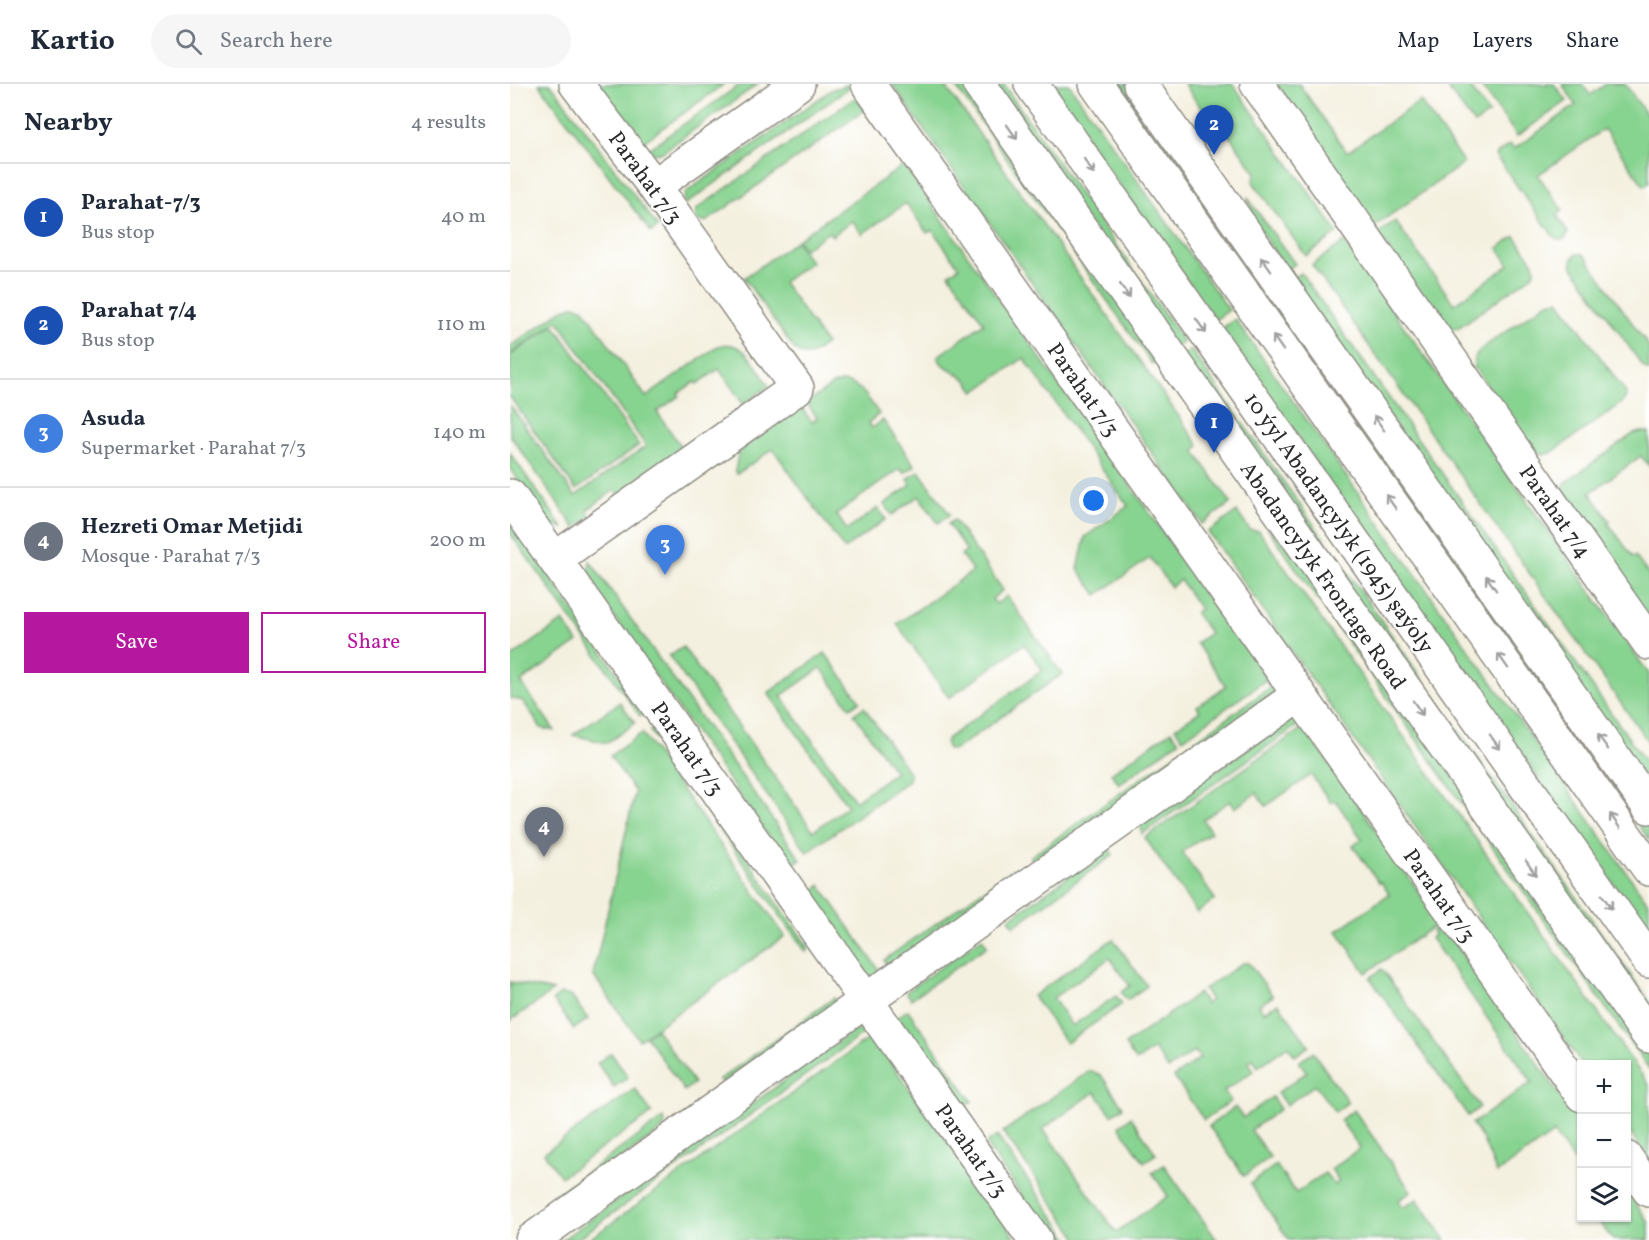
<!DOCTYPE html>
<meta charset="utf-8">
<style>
:root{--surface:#fff;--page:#f6f6f7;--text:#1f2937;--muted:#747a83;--line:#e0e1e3;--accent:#b5179e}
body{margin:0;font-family:Vollkorn,serif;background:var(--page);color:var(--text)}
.controls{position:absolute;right:18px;bottom:18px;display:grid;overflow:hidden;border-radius:0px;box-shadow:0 2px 4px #0004}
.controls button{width:54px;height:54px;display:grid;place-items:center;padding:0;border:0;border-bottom:2px solid var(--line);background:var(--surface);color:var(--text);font:30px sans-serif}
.you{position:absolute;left:584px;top:417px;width:21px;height:21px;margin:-15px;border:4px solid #fff;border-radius:50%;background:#1a73e8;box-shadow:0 0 0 9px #1a73e833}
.badge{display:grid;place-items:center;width:39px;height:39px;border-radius:50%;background:var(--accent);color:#fff;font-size:20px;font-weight:700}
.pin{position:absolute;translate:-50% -50px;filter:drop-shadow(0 2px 3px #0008)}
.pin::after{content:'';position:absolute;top:32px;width:21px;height:18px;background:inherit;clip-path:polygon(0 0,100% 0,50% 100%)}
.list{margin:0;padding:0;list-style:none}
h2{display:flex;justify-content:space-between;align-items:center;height:78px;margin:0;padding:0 24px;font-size:26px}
h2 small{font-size:20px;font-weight:400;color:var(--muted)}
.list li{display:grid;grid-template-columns:39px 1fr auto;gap:18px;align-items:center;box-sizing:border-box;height:108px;padding:0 24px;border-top:2px solid var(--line)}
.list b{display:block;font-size:22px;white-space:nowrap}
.list p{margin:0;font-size:20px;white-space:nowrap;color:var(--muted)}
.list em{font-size:20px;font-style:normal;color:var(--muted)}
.actions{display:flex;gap:12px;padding:18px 24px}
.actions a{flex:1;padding:14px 0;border:2px solid var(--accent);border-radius:0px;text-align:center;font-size:21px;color:var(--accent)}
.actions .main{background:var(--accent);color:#fff}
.icon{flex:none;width:33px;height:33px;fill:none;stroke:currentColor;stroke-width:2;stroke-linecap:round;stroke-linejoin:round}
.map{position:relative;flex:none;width:1139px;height:1156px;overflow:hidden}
header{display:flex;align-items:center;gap:36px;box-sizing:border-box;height:84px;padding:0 30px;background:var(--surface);border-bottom:2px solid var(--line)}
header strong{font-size:28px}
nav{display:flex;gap:33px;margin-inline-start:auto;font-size:21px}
.search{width:420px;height:54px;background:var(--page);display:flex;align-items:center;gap:15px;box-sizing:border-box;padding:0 21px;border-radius:33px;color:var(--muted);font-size:22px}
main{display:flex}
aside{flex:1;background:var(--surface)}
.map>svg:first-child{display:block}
.green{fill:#87d390;stroke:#597f5e;stroke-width:1.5}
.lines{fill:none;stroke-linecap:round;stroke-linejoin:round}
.minor-casing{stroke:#908e85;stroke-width:36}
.major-casing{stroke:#908e85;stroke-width:36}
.minor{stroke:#fff;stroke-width:33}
.major{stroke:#fff;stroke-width:33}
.oneway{stroke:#a0a0a0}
.labels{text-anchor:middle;stroke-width:4.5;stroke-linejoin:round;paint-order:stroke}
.street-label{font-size:22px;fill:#2b2b2b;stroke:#fff}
</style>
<header>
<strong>Kartio</strong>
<div class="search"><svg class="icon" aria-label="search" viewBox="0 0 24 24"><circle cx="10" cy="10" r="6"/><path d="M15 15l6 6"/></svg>Search here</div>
<nav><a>Map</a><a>Layers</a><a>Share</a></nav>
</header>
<main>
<aside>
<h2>Nearby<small>4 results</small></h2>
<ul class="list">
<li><span class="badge" style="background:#1a4fb4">1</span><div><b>Parahat-7/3</b><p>Bus stop</p></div><em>40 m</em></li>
<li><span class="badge" style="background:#1a4fb4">2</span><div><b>Parahat 7/4</b><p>Bus stop</p></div><em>110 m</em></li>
<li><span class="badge" style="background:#3f7fe0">3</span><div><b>Asuda</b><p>Supermarket · Parahat 7/3</p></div><em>140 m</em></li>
<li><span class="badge" style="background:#6b7280">4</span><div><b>Hezreti Omar Metjidi</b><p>Mosque · Parahat 7/3</p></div><em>200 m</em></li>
</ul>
<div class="actions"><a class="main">Save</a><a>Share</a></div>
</aside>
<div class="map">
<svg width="1139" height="1156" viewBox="0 0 1139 1156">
<rect width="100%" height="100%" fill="#fff"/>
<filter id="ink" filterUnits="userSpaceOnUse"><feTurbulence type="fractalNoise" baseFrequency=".0167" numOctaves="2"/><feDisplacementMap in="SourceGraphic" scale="12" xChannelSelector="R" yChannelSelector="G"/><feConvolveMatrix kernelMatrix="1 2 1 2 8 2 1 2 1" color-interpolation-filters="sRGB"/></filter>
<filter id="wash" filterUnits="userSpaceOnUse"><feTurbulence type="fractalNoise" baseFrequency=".008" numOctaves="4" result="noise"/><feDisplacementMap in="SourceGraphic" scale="24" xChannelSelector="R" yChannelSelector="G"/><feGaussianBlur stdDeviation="1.35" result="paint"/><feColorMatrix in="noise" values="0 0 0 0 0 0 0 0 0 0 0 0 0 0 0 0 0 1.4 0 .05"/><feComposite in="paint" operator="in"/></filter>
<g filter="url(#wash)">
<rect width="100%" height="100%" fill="#f4f0df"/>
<g class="green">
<polygon points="29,0 41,0 148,143 141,148"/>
<polygon points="87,0 214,0 132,59"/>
<polygon points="231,0 248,0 151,69 141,69 137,66"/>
<polygon points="382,0 434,0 689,361 685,368 721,419 692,440"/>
<polygon points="444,0 455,0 649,275 642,280"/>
<polygon points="481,0 493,0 674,258 666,263"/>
<polygon points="538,0 559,0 719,226 705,236"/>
<polygon points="607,0 617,0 757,199 750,204"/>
<polygon points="674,0 723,0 828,149 796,172 743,98 746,89 702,28 693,27"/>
<polygon points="760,0 789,0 837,68 910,17 954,79 862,144"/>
<polygon points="937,0 958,0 979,30 964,40 939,6"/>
<polygon points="973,0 1044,0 1057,17 1007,52 971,2"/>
<path d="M 1052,0 L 1072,0 L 1080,11 L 1096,0 L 1115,0 L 1139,34 L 1139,99 L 1134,102 L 1094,45 L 1028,91 L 1053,127 L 1047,131 L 1058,149 C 1055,157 1050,158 1044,153 L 985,71 L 1000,60 L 1004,65 L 1066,21 Z"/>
<polygon points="338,1 339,4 176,120 174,117 175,109 323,5"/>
<path d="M 346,13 L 355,26 L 197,137 C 187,140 182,132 188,124 Z"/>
<polygon points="394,81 757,595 673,655 665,644 690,627 687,622 716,602 686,559 700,549 685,529 690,525 670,496 661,503 640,474 587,511 568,485 575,453 618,422 514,274 465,308 457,296 432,280 427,273 474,239 439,190 449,183 422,146 417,149 396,119 352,150 342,137 322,152 319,148 294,165 287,156"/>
<polygon points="737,113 785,180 776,186 746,139"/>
<polygon points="885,137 944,220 999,181 988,164 1005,152 1024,179 1025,187 1020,193 948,244 939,246 867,150"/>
<path d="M 286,157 L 301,178 L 273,198 L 316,260 C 305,268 297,278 284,265 L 234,194 Z"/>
<polygon points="834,158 1139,590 1139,659 802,181"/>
<path d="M 1067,170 L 1072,170 L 1076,173 L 1139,263 L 1139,287 L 1134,284 L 1063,183 C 1061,177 1062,174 1067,170 Z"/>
<polygon points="791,189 1139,683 1139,701 782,194"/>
<polygon points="763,208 1139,741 1139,756 756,213"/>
<path d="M 1049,216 L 1116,309 L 1115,315 L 1109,321 L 1041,369 L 1034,370 L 1024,367 L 964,283 C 963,276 966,270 971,265 L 1035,220 L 1042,217 Z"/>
<path d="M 62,222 L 67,222 L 74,225 L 136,313 L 208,262 C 234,253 247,284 259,302 L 233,320 L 209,285 L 187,300 L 185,298 L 168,309 L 169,312 L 147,328 L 174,367 L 110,412 L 105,406 L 77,426 L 81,433 L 65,444 L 0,351 L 0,321 L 65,412 L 136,362 L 48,237 L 0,270 L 0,263 L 52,226 Z"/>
<polygon points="725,235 1139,820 1139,850 711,245"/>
<polygon points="44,241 129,361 66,406 0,313 0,272"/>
<polygon points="681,266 1139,917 1139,933 672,272"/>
<path d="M 333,298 C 351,299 359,316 369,330 L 358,339 L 362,344 L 373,336 L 405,382 L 394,389 L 390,385 L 326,430 L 337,446 L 368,424 L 376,435 L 334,465 L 263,365 L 227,390 L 225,387 L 228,370 L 233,364 L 291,323 L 302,338 L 307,334 L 297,319 L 322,301 Z"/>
<polygon points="1130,348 1139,348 1139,382 1131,372 1080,409 1100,437 1098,439 1123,473 1125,472 1139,491 1139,537 1051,407 1055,399 1123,350"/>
<polygon points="0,369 53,444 39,439 0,385"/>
<polygon points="409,387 440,431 428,439 409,412 382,431 374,420 401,401 398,395"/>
<polygon points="727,428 740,446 749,447 1139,1001 1139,1076 1117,1044 1116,980 1072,980 698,448"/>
<path d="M 444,436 L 493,506 L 482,515 L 486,520 L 497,512 L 552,590 L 446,665 L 442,666 L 438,665 C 435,660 435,658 438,654 L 533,586 L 514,560 L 439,614 L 387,540 L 463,487 L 451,471 L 457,467 L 438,440 Z"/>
<polygon points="0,437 135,628 130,632 0,449"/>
<polygon points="756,442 787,471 1139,970 1139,985"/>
<polygon points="80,477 291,776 284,779 275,776 80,499 79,486"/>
<polygon points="53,537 68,558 11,598 45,647 31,644 13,617 0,614 0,574"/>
<polygon points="173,563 303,747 338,722 258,609 315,569 350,617 340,624 311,584 271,612 345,717 385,688 344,630 354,623 398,687 400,692 399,696 297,768 159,572"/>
<polygon points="762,602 765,606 763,610 683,669 678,662"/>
<polygon points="110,618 125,639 97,659 63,651"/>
<polygon points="784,632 791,639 632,750 631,745 632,739"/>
<polygon points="145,643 299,864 296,868 140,647"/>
<polygon points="794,643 930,838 856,889 827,847 879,810 871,798 869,799 843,762 852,755 825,716 821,719 801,691 756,722 746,709 725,724 720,717 693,736 701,748 672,768 705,815 687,829 635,754"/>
<polygon points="661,647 669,657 609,700 601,689"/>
<polygon points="132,649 275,852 129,956 83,891 125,708 100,672"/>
<polygon points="674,664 679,672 529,776 523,776 520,773"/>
<polygon points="598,764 603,771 504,842 499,835"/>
<polygon points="503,785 504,792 379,884 374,876"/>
<polygon points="310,801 371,889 364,893 358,892 301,810"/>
<polygon points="932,840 1071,1042 1071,1071 1064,1077 1044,1049 987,1089 972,1054 962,1040 1022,998 921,854 924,851 922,847"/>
<polygon points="472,854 477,862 401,915 396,908"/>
<polygon points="603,855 637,902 617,916 611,908 620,902 600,874 543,914 562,942 606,912 612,920 556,959 523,912"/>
<polygon points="733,879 738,879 741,882 763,912 749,921 754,928 768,919 799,962 785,972 778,962 748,983 743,975 738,979 743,987 714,1007 721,1017 694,1036 664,993 690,974 685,967 658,985 644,965 626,977 615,961 689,909 696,920 701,916 694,905"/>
<polygon points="872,885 970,1023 958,1032 860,894"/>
<polygon points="0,898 43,907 0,937"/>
<polygon points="51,910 61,912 78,935 64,945 43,916"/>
<polygon points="324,914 329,921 214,999 209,996"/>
<polygon points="398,926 462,1017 452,1025 386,934"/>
<polygon points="146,945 184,999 174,1007 136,952"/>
<polygon points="349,946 357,947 66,1156 52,1156 344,947"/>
<polygon points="362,952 507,1156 78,1156"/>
<polygon points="803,968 838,1018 825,1028 805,1001 776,1021 767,1009 797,988 789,978"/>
<polygon points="101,969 118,993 104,1003 87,979"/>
<polygon points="581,987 591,991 613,1023 602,1031 585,1008 533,1045 606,1148 658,1112 642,1089 654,1081 707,1156 690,1156 688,1154 686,1156 569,1156 493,1048 578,988"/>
<polygon points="125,1005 142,1029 51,1093 34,1069"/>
<polygon points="762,1013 770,1025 741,1046 760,1073 734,1092 699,1042 725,1023 733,1034"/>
<polygon points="844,1026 901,1107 888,1117 893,1124 907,1115 936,1156 779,1156 740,1100 766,1081 786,1109 815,1089 825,1101 829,1097 821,1085 850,1064 830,1036"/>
<polygon points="621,1033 646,1070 634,1078 609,1042"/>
<polygon points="154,1034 155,1040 153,1045 47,1120 42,1113"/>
<polygon points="487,1052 560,1156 543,1156 479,1065 477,1059"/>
<polygon points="1117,1107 1139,1139 1139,1156 1103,1156 1086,1134 1116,1134"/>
</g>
</g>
<g filter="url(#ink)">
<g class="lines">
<defs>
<g id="minor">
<polyline points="358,0 1072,1011"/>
<polyline points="469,0 1139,952"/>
<polyline points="630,0 1139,723"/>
<polyline points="747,0 1139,559"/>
<polyline points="144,102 288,0"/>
<polyline points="0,412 525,1156"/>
<polyline points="45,475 287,304 144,102 66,0"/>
<polyline points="1116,1074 1139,1106"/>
<polyline points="22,1156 382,898 789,611"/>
</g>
<g id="major">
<polyline points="521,0 1139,877"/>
<polyline points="586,0 1139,785"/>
</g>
</defs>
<use href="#minor" class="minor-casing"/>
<use href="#major" class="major-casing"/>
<use href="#minor" class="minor"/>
<use href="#major" class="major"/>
</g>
<defs><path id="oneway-shaft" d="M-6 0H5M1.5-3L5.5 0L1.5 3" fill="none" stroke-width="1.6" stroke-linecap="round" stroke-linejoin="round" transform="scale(1.5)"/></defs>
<g class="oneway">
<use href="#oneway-shaft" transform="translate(502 48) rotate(55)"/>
<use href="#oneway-shaft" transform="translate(579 82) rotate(55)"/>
<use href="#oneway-shaft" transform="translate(756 180) rotate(-125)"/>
<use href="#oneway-shaft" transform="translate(615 207) rotate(55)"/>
<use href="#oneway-shaft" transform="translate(691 242) rotate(55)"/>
<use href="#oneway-shaft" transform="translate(768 259) rotate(-125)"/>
<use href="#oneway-shaft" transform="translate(869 339) rotate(-125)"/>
<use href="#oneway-shaft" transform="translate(881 418) rotate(-125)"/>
<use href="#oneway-shaft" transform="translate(981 499) rotate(-125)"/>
<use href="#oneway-shaft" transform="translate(993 577) rotate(-125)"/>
<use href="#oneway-shaft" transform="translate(908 624) rotate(55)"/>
<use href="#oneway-shaft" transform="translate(985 658) rotate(55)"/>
<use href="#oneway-shaft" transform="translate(1093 658) rotate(-125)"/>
<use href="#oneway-shaft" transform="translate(1105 737) rotate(-125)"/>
<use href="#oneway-shaft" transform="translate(1021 784) rotate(55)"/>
<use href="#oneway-shaft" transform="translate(1097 818) rotate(55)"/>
</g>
</g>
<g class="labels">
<g class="street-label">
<text transform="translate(136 93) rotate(54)" y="8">Parahat 7/3</text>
<text transform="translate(574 305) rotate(55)" y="8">Parahat 7/3</text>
<text transform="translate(1046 427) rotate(55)" y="8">Parahat 7/4</text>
<text transform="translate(830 438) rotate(55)" y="8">10 ýyl Abadançylyk (1945) şaýoly</text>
<text transform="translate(814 491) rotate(55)" y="8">Abadancylyk Frontage Road</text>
<text transform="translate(178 664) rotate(55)" y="8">Parahat 7/3</text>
<text transform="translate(930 811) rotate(55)" y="8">Parahat 7/3</text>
<text transform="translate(462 1066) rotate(55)" y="8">Parahat 7/3</text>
</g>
</g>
</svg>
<div class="controls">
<button>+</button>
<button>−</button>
<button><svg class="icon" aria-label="layers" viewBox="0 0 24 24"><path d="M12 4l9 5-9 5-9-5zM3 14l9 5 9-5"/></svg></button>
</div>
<div class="you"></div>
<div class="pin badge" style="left:704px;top:369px;background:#1a4fb4">1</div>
<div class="pin badge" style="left:704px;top:71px;background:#1a4fb4">2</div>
<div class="pin badge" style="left:155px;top:491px;background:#3f7fe0">3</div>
<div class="pin badge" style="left:34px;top:773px;background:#6b7280">4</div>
</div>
</main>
